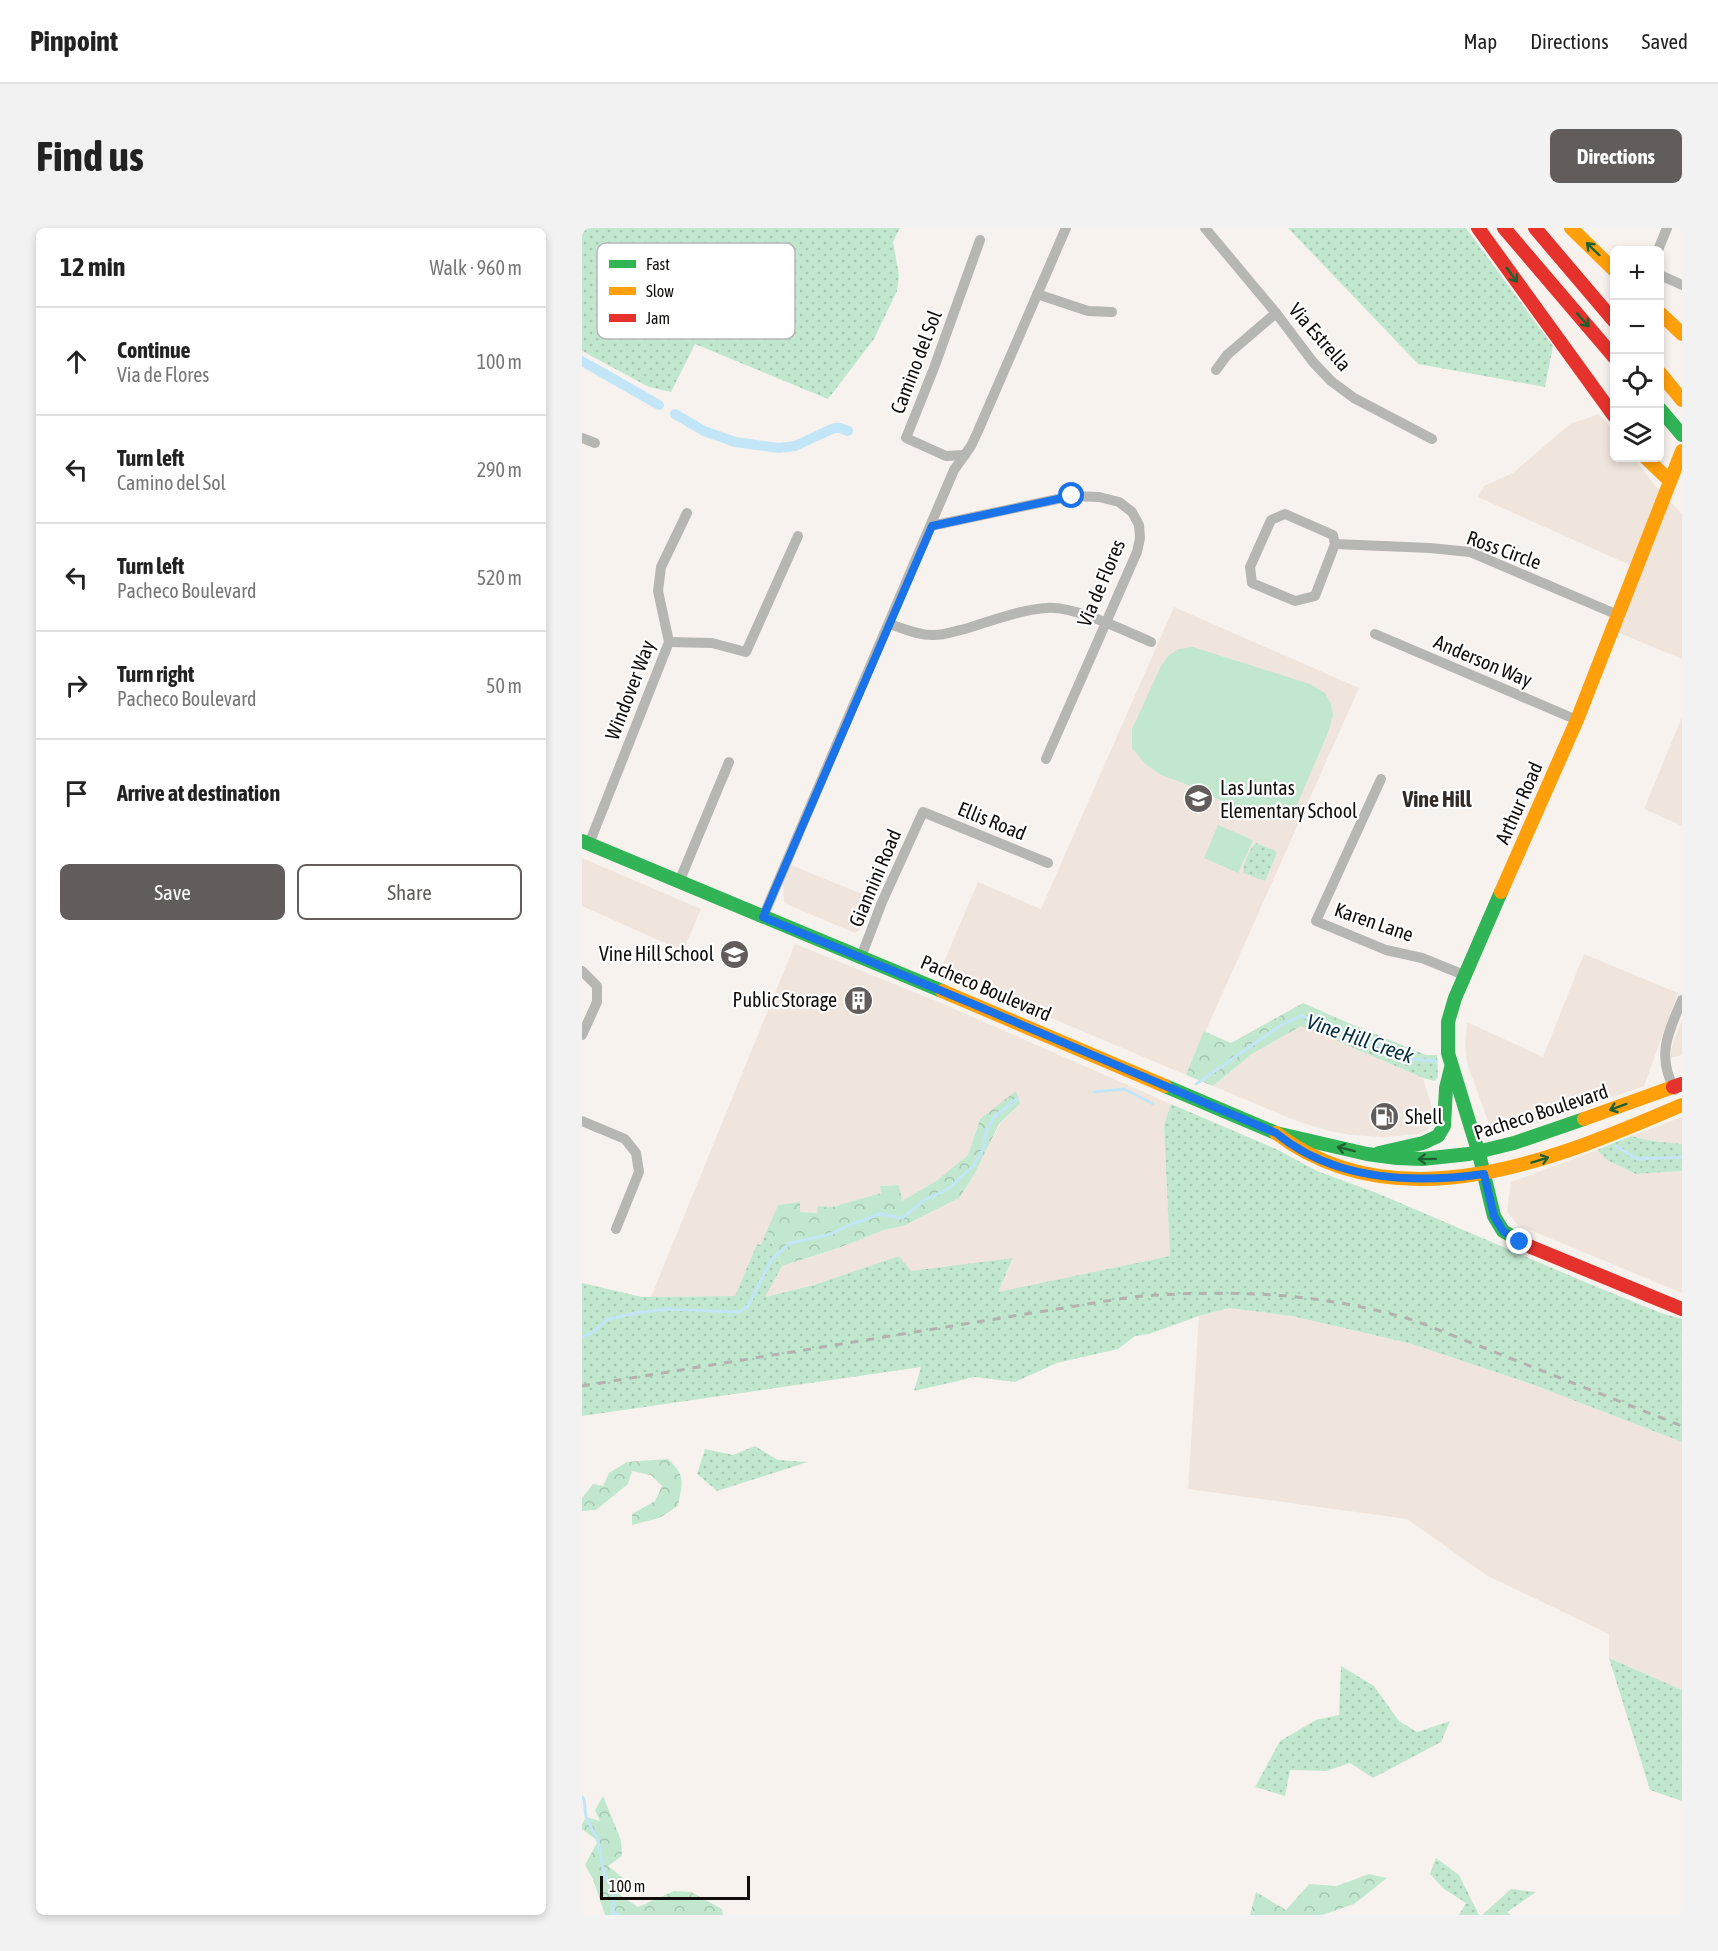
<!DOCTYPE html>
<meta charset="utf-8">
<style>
:root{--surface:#fff;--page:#f2f2f2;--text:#222;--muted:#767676;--line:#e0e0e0;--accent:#625d5a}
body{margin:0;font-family:"Asap Condensed",sans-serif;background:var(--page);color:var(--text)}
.controls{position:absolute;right:18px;top:18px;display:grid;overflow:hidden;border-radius:9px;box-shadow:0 3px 9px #0003}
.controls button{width:54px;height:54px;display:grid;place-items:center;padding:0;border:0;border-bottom:2px solid var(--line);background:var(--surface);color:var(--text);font:30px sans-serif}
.scale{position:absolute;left:18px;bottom:15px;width:150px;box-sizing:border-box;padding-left:6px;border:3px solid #110d0b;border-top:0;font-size:16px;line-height:21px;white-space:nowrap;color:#110d0b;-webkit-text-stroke:4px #fff;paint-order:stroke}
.stop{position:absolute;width:18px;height:18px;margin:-14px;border:4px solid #1a73e8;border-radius:50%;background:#fff}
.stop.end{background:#1a73e8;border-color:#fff;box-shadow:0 2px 6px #0008}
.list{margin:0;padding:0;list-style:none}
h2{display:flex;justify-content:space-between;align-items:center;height:78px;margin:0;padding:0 24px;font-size:26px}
h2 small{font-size:20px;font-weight:400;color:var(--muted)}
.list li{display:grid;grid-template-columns:39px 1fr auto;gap:18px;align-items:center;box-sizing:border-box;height:108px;padding:0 24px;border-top:2px solid var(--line)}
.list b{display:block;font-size:22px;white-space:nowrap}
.list p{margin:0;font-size:20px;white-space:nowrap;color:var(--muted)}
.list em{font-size:20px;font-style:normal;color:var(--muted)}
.actions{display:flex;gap:12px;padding:18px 24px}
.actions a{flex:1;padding:14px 0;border:2px solid var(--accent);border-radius:9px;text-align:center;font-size:21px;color:var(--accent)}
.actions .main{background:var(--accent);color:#fff}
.icon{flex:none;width:33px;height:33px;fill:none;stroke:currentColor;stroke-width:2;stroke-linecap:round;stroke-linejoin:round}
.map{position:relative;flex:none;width:1100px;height:1687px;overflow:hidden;border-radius:9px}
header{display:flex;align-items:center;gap:36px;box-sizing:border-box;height:84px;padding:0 30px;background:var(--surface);border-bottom:2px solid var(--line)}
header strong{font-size:28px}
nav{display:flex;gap:33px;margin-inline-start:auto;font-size:21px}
.intro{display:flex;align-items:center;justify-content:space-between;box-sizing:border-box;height:144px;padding:0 36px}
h1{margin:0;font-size:42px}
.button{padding:15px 27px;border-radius:9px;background:var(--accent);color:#fff;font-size:21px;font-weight:700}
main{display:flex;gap:36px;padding:0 36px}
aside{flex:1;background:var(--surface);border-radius:9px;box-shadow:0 3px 9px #0003}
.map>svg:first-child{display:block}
.built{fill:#f0e5dd}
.green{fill:url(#green-dots)}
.forest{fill:url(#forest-crowns)}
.pitch{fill:#c1e8cf}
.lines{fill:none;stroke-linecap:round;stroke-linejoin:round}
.stream{stroke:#c2e6f8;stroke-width:3}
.canal{stroke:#c2e6f8;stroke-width:10}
.street{stroke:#b6b6b3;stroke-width:10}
.fast{stroke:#30b455;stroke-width:14}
.slow{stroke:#ff9f0a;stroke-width:14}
.jam{stroke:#e5322d;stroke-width:14}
.rail{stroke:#b4b1af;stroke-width:3;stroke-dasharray:8 8;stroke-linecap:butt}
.oneway{stroke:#206030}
.route{stroke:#1a73e8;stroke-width:8}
.labels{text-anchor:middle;stroke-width:4.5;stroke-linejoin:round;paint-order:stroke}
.street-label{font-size:20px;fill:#110d0b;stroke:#fff}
.poi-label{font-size:20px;fill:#110d0b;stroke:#fff;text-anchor:start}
.water-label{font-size:21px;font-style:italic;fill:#002e40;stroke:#fff}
.quarter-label{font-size:22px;font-weight:bold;fill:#332b26;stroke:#fff}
.key{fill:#fff;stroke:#b8b6b6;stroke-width:1.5}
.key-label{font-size:16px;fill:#110d0b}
</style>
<header>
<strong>Pinpoint</strong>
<nav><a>Map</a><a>Directions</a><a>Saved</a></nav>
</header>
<div class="intro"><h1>Find us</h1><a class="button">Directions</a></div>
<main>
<aside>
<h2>12 min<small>Walk · 960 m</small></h2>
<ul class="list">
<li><svg class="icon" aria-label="ahead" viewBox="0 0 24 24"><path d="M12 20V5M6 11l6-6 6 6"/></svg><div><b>Continue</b><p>Via de Flores</p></div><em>100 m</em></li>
<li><svg class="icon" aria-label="left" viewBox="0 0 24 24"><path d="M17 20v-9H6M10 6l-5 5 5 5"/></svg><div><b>Turn left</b><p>Camino del Sol</p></div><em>290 m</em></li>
<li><svg class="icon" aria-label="left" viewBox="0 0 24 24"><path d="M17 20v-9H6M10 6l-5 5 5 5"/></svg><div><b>Turn left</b><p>Pacheco Boulevard</p></div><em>520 m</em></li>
<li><svg class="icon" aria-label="right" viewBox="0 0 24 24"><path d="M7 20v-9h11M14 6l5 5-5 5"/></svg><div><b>Turn right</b><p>Pacheco Boulevard</p></div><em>50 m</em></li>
<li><svg class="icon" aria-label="arrive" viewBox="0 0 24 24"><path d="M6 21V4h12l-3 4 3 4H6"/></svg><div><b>Arrive at destination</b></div></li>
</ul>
<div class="actions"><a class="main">Save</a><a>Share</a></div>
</aside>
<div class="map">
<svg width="1100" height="1687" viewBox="0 0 1100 1687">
<defs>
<pattern id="green-dots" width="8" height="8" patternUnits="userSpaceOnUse" patternTransform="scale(1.5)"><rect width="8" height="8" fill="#c1e8cf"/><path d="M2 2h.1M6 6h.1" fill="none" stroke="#a5c6b0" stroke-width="1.8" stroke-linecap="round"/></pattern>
<pattern id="forest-crowns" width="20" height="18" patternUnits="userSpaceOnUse" patternTransform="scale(1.5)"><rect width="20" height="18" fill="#c1e8cf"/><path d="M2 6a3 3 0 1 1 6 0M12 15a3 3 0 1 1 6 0" fill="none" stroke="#a5c6b0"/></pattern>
</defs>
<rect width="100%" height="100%" fill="#f7f2ee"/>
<g class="built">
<polygon points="1017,186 1032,203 1032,230 1052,230 1071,255 1100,286 1100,431 1030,402 1054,340 896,269 902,258 931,245 988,196"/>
<polygon points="592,379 777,460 604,847 358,743 396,654 459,681"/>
<polygon points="1100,489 1100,598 1062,581"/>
<polygon points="0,630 119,681 101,723 0,678"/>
<polygon points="204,635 290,670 278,702 273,705 202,675 200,644"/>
<polygon points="213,716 352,772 589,876 582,897 588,1028 415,1065 431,1031 232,1057 182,1069 200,1038 259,1019 302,1002 321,998 377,970 392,947 418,896 438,876 398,891 386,927 354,953 319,974 317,957 312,957 298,958 300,965 250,979 236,978 236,985 218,984 218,974 196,977 179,1018 175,1017 153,1068 69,1069"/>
<polygon points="1002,726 1096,765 1062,858 969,891 918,906 910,904 885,835 883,817 885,794 961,829"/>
<polygon points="1100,792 1100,827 1088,830 1091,814"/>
<polygon points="719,797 841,850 851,883 851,892 848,899 844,903 837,906 803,909 769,907 747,903 712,892 631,858 670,826"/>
<polygon points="1100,889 1100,916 1071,913 1049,908"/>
<polygon points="1015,922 1025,932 1054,946 1100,943 1100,1065 936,997 925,984 929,954"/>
<polygon points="647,1080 710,1088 830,1116 952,1157 1100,1214 1100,1462 1027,1430 1027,1406 904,1347 825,1291 606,1261 617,1088"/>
</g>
<g class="green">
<polygon points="0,0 318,0 311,14 317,47 315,63 292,111 246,171 113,116 89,164 67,159 0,123"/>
<polygon points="706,0 884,0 971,118 963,159 836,136"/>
<path d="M 674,615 L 692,622 L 695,625 L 683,653 L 661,645 C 661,636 667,621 674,615 Z"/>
<polygon points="762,793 844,827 855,827 856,849 853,853 841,850 760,815"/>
<polygon points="589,876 694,921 735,943 795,965 1010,1057 1079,1085 1100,1091 1100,1214 952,1157 830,1116 710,1088 647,1080 617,1088 567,1106 553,1108 536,1121 475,1135 433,1154 393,1149 332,1163 339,1139 0,1188 0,1055 60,1069 153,1068 175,1016 179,1017 185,1002 200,1038 183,1069 232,1057 317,1028 329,1043 431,1030 416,1064 588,1028 582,897"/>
<polygon points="1049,908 1071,913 1100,916 1100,943 1054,946 1025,932 1015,922"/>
<polygon points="173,1218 196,1232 226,1234 135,1263 115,1246 123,1221 151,1227"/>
<polygon points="1027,1430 1100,1462 1100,1573 1068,1562"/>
<polygon points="759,1438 792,1458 817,1493 835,1504 868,1493 859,1514 791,1550 768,1535 744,1543 708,1542 703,1568 673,1559 698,1513 734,1492 757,1487"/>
<polygon points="854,1630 877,1647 897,1687 877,1687 884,1675 862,1661 848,1646"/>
<polygon points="929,1661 954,1664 925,1684 929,1687 900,1687"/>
</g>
<g class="forest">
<polygon points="721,775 762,793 760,815 719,798 670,826 631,858 604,847 622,803 649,815"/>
<polygon points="434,863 438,876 417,896 392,947 377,970 321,998 302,1002 259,1019 200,1038 185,1002 196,977 218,974 218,984 235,985 236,978 250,979 299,965 298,958 317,957 320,973 354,953 386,927 398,891"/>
<path d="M 86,1231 C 105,1249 100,1255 96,1278 L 77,1290 L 50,1297 L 50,1286 L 73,1273 L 80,1258 L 69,1247 L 50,1243 L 46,1256 L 14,1282 L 0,1283 L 0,1270 L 11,1256 L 21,1258 L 27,1245 L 45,1234 Z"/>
<polygon points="21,1568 39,1612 40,1628 26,1638 41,1650 32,1663 56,1679 92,1663 109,1664 140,1681 141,1687 23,1687 11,1651 3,1637 16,1613 0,1601 0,1596 4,1589 18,1593 13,1582"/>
<polygon points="787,1646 805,1650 772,1676 740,1687 668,1687 674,1664 704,1682 727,1656 755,1658"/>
</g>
<g class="pitch">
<path d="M 611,419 L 728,456 L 743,465 L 749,476 L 751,487 L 747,502 L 715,577 C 705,591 696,595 679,591 L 601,555 L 579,547 L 563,536 L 550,520 L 550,501 L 579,438 L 587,427 L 597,421 Z"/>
<polygon points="636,597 671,612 656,645 622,630"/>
</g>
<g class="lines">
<g class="stream">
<polyline points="614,856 699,797 719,788 741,794 828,831 854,833"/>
<polyline points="512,864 542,861 571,876"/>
<polyline points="1034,918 1055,931 1100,929"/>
<polyline points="0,1109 13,1103 24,1092 53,1085 86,1081 157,1084 166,1078 189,1032 208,1015 246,1007 268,997 298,986 320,990 343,972 366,961 392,937 402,920 404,903 412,889 435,871"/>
<polyline points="0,1569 2,1571 4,1589 16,1613 22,1646 31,1662 31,1686 36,1687"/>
</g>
<g class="canal">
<polyline points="0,133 77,177"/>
<polyline points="93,186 122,203 153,214 197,220 213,218 252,200 258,200 266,203"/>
</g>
<g class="street">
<polyline points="623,0 694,85 731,134 749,153 772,170 850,211"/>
<polyline points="1076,22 1085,0"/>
<polyline points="1078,47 1100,57"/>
<polyline points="455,66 506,83 530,84"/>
<polyline points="634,142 645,127 694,85"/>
<polyline points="0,210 13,215"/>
<polyline points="383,227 364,228 324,210 352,140 398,12"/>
<polygon points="703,286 751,307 753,316 733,368 713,373 670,355 668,339 689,292"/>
<polyline points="349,298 490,268 517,269 537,274 550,284 557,297 558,310 555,324 464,531"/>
<polyline points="753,316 848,320 888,324 1036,387"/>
<path d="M 307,396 C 321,400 337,408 352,407 C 362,407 373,403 383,401 C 409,393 437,382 464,380 C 491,377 543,403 569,414"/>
<polyline points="793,406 995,492"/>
<polyline points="87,414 130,415 164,424 216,308"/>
<polyline points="799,551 734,693 804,722 840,730 882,747"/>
<polyline points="7,616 87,414 76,363 79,339 105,285"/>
<polyline points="97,654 147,534"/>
<polyline points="181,689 372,242 389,218 396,203 484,0"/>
<polyline points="279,729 300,674 341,584 466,635"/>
<polyline points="0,743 15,758 15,774 0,807"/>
<path d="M 1093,862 C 1074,828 1086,805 1100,772"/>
<polyline points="0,893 43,911 54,925 57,944 34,1001"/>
</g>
<g class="fast">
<polyline points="1078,181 1100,207"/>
<polyline points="0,613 360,763"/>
<polyline points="919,664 873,770 866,794 866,825 897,926 912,988 921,1003 949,1019"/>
<polyline points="583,858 694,905 785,926 815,930 840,931 887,926 932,915 1002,891"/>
<polyline points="797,925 841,915 856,908 862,898 864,860 869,840"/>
</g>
<g class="slow">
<polyline points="989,0 1032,42"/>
<polyline points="1078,85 1100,106"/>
<polyline points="1078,145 1100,172"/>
<polyline points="1064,230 1088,253"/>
<polyline points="919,664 995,492 1100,223"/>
<polyline points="360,763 583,858"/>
<polyline points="1002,891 1091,859"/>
<path d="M 694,905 C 816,998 977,930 1100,877"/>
</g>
<g class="jam">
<polyline points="896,0 1032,188"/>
<polyline points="922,0 1032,129"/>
<polyline points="953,0 1032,93"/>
<polyline points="1091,859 1100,856"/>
<polyline points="949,1019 1100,1081"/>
</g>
<path class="rail" d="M 0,1158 L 549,1069 C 648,1061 739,1064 834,1093 L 1100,1198"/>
</g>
<defs><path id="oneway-shaft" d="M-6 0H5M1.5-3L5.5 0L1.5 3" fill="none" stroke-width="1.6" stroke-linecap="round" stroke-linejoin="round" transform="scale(1.5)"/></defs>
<g class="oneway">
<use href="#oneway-shaft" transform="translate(1011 21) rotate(-136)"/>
<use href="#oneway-shaft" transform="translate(930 47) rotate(54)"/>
<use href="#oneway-shaft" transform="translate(1001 92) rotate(49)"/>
<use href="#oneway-shaft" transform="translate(1036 879) rotate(160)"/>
<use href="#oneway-shaft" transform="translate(764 921) rotate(-166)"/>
<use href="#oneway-shaft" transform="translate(845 931) rotate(179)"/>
<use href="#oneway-shaft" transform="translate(958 932) rotate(-17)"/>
</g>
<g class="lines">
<path class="route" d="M 490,268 L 350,298 L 181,689 L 391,776 L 694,905 C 751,952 831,956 902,946 L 912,988 L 921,1003 L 938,1014"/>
</g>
<defs>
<symbol id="school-disc" viewBox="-11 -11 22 22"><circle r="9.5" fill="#625d5a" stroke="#fff"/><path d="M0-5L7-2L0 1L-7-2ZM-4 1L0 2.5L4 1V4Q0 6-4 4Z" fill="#fff"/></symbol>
<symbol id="building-disc" viewBox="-11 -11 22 22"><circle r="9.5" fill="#625d5a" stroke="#fff"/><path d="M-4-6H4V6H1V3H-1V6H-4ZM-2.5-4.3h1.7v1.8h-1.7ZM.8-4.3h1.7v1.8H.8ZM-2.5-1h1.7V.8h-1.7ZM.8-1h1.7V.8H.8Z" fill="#fff"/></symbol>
<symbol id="fuel-disc" viewBox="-11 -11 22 22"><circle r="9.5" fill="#625d5a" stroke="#fff"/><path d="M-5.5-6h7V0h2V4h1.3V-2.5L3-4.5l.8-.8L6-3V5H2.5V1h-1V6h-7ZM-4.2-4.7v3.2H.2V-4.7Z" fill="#fff"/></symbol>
</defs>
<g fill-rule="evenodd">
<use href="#school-disc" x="600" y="554" width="33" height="33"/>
<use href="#school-disc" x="136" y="710" width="33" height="33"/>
<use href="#building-disc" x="260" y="756" width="33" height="33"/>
<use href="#fuel-disc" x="786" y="872" width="33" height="33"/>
</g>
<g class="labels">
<g class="street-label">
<text transform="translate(738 109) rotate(49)" y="7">Via Estrella</text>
<text transform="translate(334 134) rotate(-69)" y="7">Camino del Sol</text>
<text transform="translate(922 322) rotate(20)" y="7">Ross Circle</text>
<text transform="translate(519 355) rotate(-67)" y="7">Via de Flores</text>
<text transform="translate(901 433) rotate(23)" y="7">Anderson Way</text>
<text transform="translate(48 462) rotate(-69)" y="7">Windover Way</text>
<text transform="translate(937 575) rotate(-66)" y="7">Arthur Road</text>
<text transform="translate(410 593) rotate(22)" y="7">Ellis Road</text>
<text transform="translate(293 650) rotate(-67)" y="7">Giannini Road</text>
<text transform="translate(792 694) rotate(19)" y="7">Karen Lane</text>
<text transform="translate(404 760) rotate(23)" y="7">Pacheco Boulevard</text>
<text transform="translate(959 884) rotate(-18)" y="7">Pacheco Boulevard</text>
</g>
<g class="poi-label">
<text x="638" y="567">Las Juntas<tspan x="638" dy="23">Elementary School</tspan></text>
<text x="132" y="733" text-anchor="end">Vine Hill School</text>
<text x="255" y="779" text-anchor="end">Public Storage</text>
<text x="823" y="896">Shell</text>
</g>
<g class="water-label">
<text transform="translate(778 811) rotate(19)" y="7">Vine Hill Creek</text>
</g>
<g class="quarter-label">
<text x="855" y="579">Vine Hill</text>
</g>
</g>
<rect x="15" y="15" width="198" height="96" rx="9" class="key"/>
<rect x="27" y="32" width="27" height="8" fill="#30b455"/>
<rect x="27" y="59" width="27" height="8" fill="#ff9f0a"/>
<rect x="27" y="86" width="27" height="8" fill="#e5322d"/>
<g class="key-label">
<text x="64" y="42">Fast</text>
<text x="64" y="69">Slow</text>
<text x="64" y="96">Jam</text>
</g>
</svg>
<div class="controls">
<button>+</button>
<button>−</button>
<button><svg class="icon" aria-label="locate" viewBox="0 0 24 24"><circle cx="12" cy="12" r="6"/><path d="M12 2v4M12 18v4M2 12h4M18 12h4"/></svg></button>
<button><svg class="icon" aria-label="layers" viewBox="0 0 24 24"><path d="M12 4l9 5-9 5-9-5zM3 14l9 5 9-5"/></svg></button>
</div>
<div class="scale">100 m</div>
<div class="stop" style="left:490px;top:268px"></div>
<div class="stop end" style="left:938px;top:1014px"></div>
</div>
</main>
